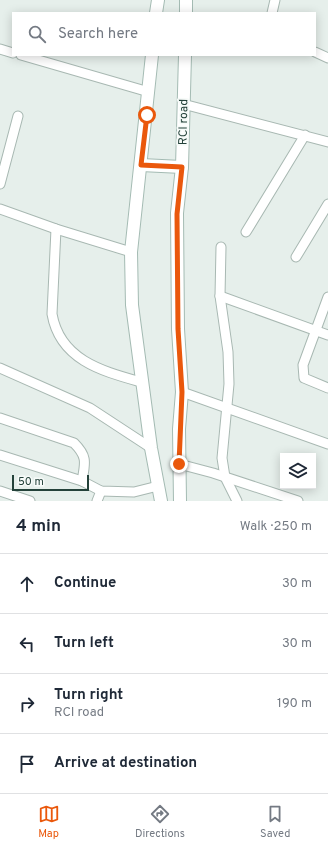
<!DOCTYPE html>
<meta charset="utf-8">
<style>
:root{--surface:#fff;--page:#f6f6f7;--text:#1f2937;--muted:#747a83;--line:#e0e1e3;--accent:#ea580c}
body{margin:0;font-family:Overpass,sans-serif;background:var(--page);color:var(--text)}
.controls{position:absolute;right:12px;bottom:12px;display:grid;overflow:hidden;border-radius:0px;box-shadow:0 2px 10px #0003}
.controls button{width:36px;height:36px;display:grid;place-items:center;padding:0;border:0;border-bottom:1px solid var(--line);background:var(--surface);color:var(--text);font:20px sans-serif}
.scale{position:absolute;left:12px;bottom:10px;width:77px;box-sizing:border-box;padding-left:4px;border:2px solid #24423a;border-top:0;font-size:11px;line-height:14px;white-space:nowrap;color:#24423a;-webkit-text-stroke:3px #f7fbf9;paint-order:stroke}
.stop{position:absolute;width:12px;height:12px;margin:-9px;border:3px solid #ea580c;border-radius:50%;background:#fff}
.stop.end{background:#ea580c;border-color:#fff;box-shadow:0 1px 4px #0008}
.list{margin:0;padding:0;list-style:none}
h2{display:flex;justify-content:space-between;align-items:center;height:52px;margin:0;padding:0 16px;font-size:17px}
h2 small{font-size:13px;font-weight:400;color:var(--muted)}
.list li{display:grid;grid-template-columns:26px 1fr auto;gap:12px;align-items:center;box-sizing:border-box;height:60px;padding:0 16px;border-top:1px solid var(--line)}
.list b{display:block;font-size:15px;white-space:nowrap}
.list p{margin:0;font-size:13px;white-space:nowrap;color:var(--muted)}
.list em{font-size:13px;font-style:normal;color:var(--muted)}
.icon{flex:none;width:22px;height:22px;fill:none;stroke:currentColor;stroke-width:2;stroke-linecap:round;stroke-linejoin:round}
.map{position:relative;flex:none;width:328px;height:501px;overflow:hidden}
.search{position:absolute;background:var(--surface);box-shadow:0 2px 10px #0003;left:12px;right:12px;top:12px;height:44px;display:flex;align-items:center;gap:10px;box-sizing:border-box;padding:0 14px;border-radius:0px;color:var(--muted);font-size:15px}
.sheet{height:292px;background:var(--surface)}
nav{display:flex;justify-content:space-around;align-items:center;box-sizing:border-box;height:56px;border-top:1px solid var(--line);background:var(--surface);font-size:11px;color:var(--muted)}
nav a{display:grid;justify-items:center;gap:2px}
nav .on{color:var(--accent)}
.map>svg:first-child{display:block}
.lines{fill:none;stroke-linecap:round;stroke-linejoin:round}
.minor-casing{stroke:#a8b8b2;stroke-width:11}
.secondary-casing{stroke:#a4bbb3;stroke-width:14}
.minor{stroke:#fff;stroke-width:9}
.secondary{stroke:#fff;stroke-width:12}
.route{stroke:#ea580c;stroke-width:5}
.labels{text-anchor:middle;stroke-width:3.5;stroke-linejoin:round;paint-order:stroke}
.street-label{font-size:12px;fill:#24423a;stroke:#f7fbf9}
</style>
<div class="map">
<svg width="328" height="501" viewBox="0 0 328 501">
<rect width="100%" height="100%" fill="#e6efeb"/>
<g class="lines">
<defs>
<g id="minor">
<polyline points="272,13 275,0"/>
<polyline points="0,49 13,53"/>
<polyline points="315,52 328,58"/>
<polyline points="21,55 149,92"/>
<polyline points="183,104 328,142"/>
<polyline points="0,184 18,116"/>
<polyline points="0,209 56,229 131,252"/>
<path d="M 56,229 L 52,314 C 60,360 102,371 141,382"/>
<polyline points="246,232 305,135"/>
<polyline points="221,247 220,296 228,352 229,384 222,458 225,477 237,501"/>
<polyline points="296,257 328,204"/>
<polyline points="220,296 328,335"/>
<polyline points="328,297 303,365 304,378 328,388"/>
<polyline points="0,368 90,408 151,448"/>
<polyline points="182,392 328,444"/>
<path d="M 0,418 L 74,443 C 88,457 85,463 82,481"/>
<polyline points="0,455 82,481 101,491 134,492 158,486"/>
<polyline points="179,464 213,473 298,501"/>
<polyline points="0,491 30,501"/>
<polyline points="97,501 101,491"/>
</g>
<g id="secondary">
<polyline points="156,13 158,0"/>
<polyline points="186,13 186,0"/>
<polyline points="152,55 131,252 132,305 151,448 161,501"/>
<polyline points="141,165 182,167"/>
<polyline points="180,501 179,429 182,392 178,329 177,213 182,167 185,55"/>
</g>
</defs>
<use href="#minor" class="minor-casing"/>
<use href="#secondary" class="secondary-casing"/>
<use href="#minor" class="minor"/>
<use href="#secondary" class="secondary"/>
</g>
<g class="lines">
<polyline class="route" points="147,115 141,165 182,167 177,214 178,329 182,392 179,464"/>
</g>
<g class="labels">
<g class="street-label">
<text transform="translate(183 122) rotate(-89)" y="4">RCI road</text>
</g>
</g>
</svg>
<div class="controls">
<button><svg class="icon" aria-label="layers" viewBox="0 0 24 24"><path d="M12 4l9 5-9 5-9-5zM3 14l9 5 9-5"/></svg></button>
</div>
<div class="scale">50 m</div>
<div class="stop" style="left:147px;top:115px"></div>
<div class="stop end" style="left:179px;top:464px"></div>
<div class="search"><svg class="icon" aria-label="search" viewBox="0 0 24 24"><circle cx="10" cy="10" r="6"/><path d="M15 15l6 6"/></svg>Search here</div>
</div>
<section class="sheet">
<h2>4 min<small>Walk · 250 m</small></h2>
<ul class="list">
<li><svg class="icon" aria-label="ahead" viewBox="0 0 24 24"><path d="M12 20V5M6 11l6-6 6 6"/></svg><div><b>Continue</b></div><em>30 m</em></li>
<li><svg class="icon" aria-label="left" viewBox="0 0 24 24"><path d="M17 20v-9H6M10 6l-5 5 5 5"/></svg><div><b>Turn left</b></div><em>30 m</em></li>
<li><svg class="icon" aria-label="right" viewBox="0 0 24 24"><path d="M7 20v-9h11M14 6l5 5-5 5"/></svg><div><b>Turn right</b><p>RCI road</p></div><em>190 m</em></li>
<li><svg class="icon" aria-label="arrive" viewBox="0 0 24 24"><path d="M6 21V4h12l-3 4 3 4H6"/></svg><div><b>Arrive at destination</b></div></li>
</ul>
</section>
<nav>
<a class="on"><svg class="icon" aria-label="map" viewBox="0 0 24 24"><path d="M3 6l6-2 6 2 6-2v14l-6 2-6-2-6 2zM9 4v14M15 6v14"/></svg>Map</a>
<a><svg class="icon" aria-label="directions" viewBox="0 0 24 24"><path d="M12 3l9 9-9 9-9-9zM9 14v-3h6M13 9l2 2-2 2"/></svg>Directions</a>
<a><svg class="icon" aria-label="saved" viewBox="0 0 24 24"><path d="M7 4h10v16l-5-4-5 4z"/></svg>Saved</a>
</nav>
